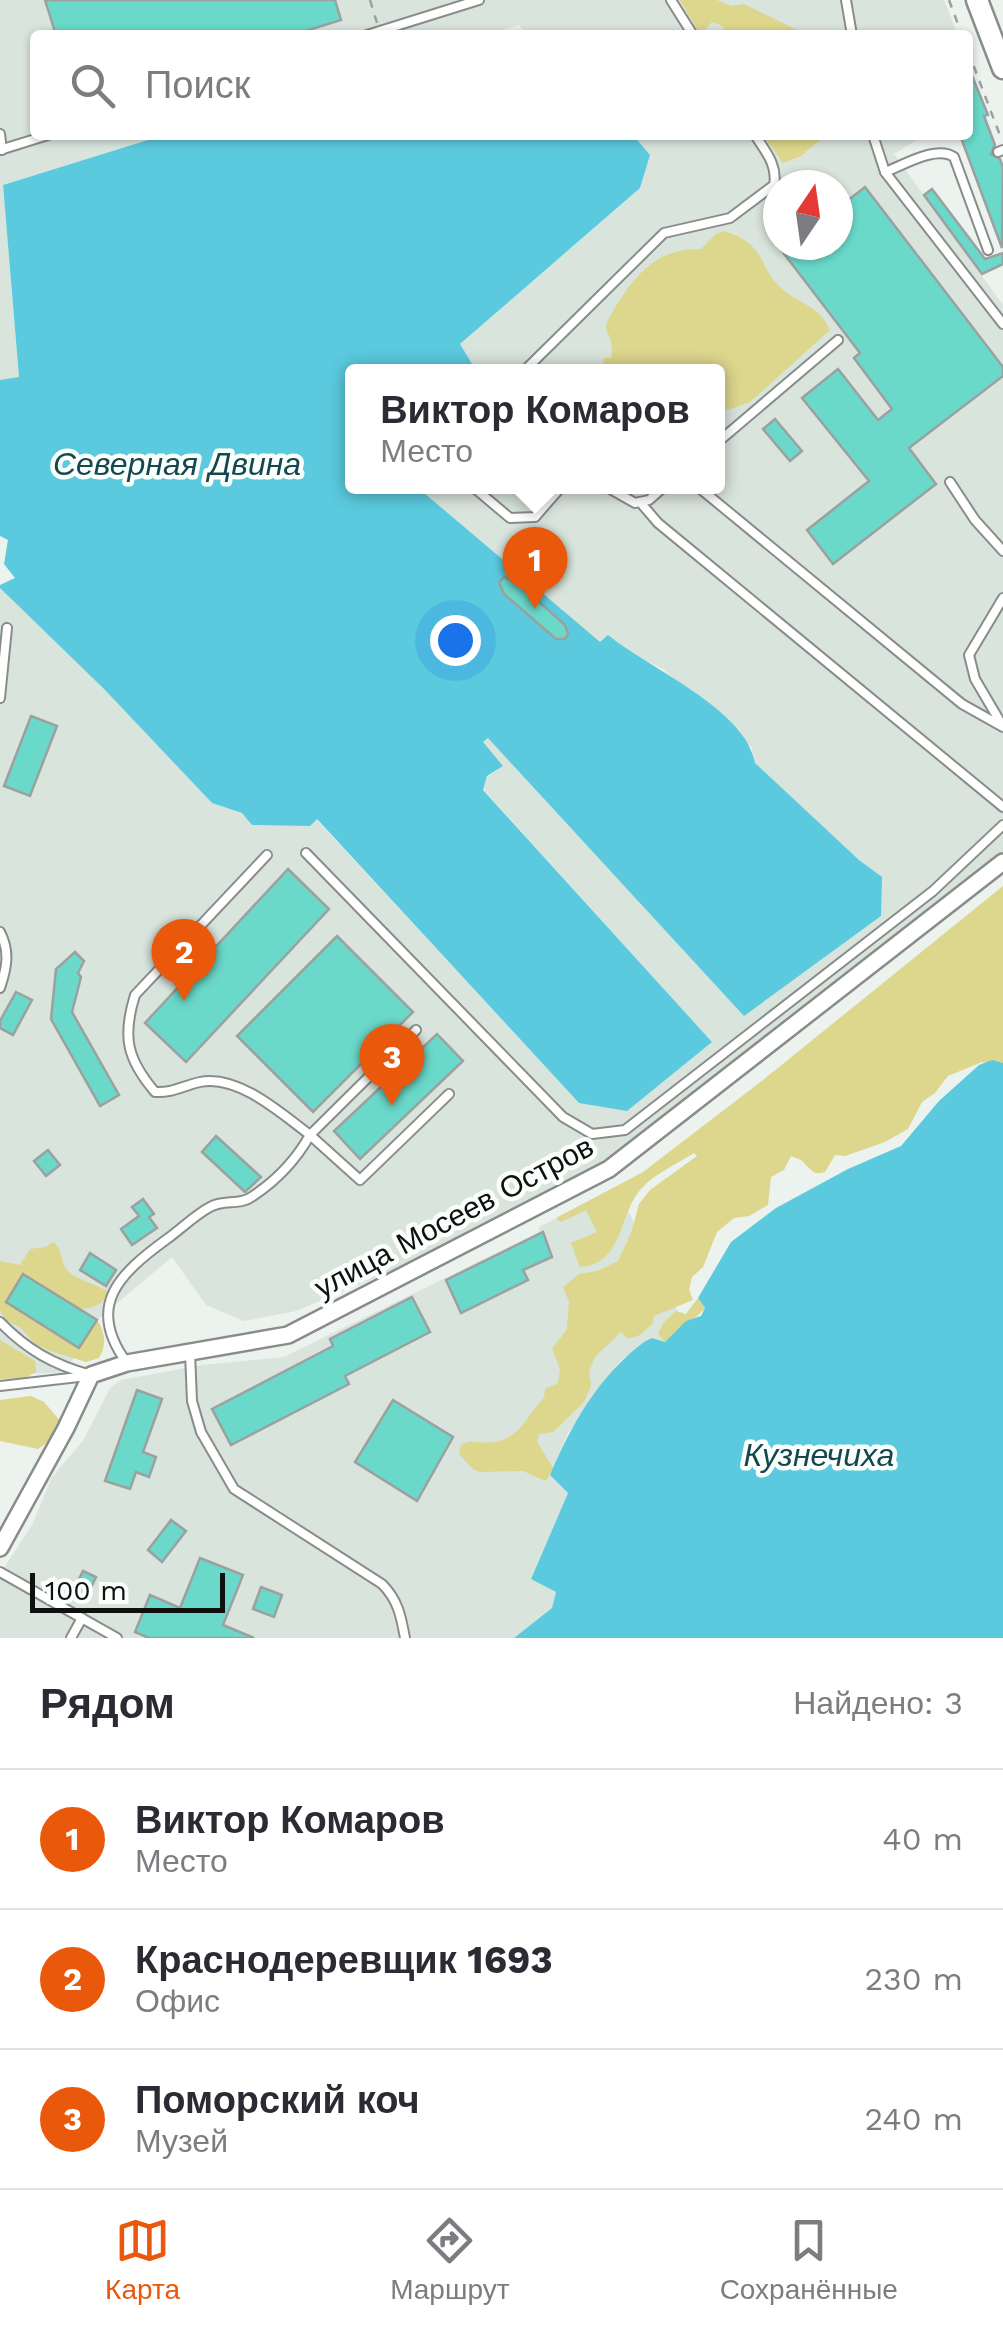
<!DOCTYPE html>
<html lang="ru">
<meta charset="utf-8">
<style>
:root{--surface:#fff;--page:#f7f7f7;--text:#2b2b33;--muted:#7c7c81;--line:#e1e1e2;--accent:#ea580c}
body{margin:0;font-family:"Work Sans",sans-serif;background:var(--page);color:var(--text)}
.compass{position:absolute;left:763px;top:170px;width:90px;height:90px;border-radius:50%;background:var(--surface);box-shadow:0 2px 8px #0004;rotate:13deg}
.scale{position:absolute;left:30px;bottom:25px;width:195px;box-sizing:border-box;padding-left:10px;border:5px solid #0f1110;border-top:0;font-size:28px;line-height:35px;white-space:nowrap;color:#0f1110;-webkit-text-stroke:8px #fafffc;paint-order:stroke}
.you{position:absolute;left:455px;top:640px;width:35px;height:35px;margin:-25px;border:8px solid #fff;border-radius:50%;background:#1a73e8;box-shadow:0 0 0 15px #1a73e833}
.badge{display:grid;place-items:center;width:65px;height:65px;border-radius:50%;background:var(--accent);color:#fff;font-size:32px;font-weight:700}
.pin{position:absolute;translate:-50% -82px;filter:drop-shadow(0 2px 5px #0008)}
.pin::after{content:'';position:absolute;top:52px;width:35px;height:30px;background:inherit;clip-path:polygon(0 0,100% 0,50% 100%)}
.popup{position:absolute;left:345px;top:364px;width:380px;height:130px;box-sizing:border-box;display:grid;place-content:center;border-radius:10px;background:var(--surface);filter:drop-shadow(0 2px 8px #0005);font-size:32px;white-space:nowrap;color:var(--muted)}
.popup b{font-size:38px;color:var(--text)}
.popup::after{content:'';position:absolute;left:50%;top:100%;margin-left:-20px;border:20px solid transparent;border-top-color:var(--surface)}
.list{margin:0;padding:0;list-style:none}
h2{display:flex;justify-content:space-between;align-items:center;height:130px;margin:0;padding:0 40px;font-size:42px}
h2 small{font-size:32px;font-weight:400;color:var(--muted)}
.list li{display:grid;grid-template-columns:65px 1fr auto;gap:30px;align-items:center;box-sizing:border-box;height:140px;padding:0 40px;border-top:2px solid var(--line)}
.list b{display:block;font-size:38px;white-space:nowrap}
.list p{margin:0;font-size:32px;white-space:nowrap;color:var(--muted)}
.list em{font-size:32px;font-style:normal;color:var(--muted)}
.icon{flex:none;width:55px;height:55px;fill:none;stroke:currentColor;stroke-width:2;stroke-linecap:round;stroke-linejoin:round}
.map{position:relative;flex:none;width:1003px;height:1638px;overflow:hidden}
.search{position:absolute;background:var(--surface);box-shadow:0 2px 8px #0004;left:30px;right:30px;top:30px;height:110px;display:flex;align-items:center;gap:25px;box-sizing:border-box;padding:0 35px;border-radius:10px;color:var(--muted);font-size:38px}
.sheet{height:550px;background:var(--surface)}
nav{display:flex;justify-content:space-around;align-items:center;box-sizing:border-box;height:140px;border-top:2px solid var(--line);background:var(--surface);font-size:28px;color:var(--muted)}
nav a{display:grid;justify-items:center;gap:5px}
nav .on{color:var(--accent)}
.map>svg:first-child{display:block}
.built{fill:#d9e4dc;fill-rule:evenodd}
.green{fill:#ddd68d}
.water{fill:#5bcade}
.building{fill:#6ad9ca;stroke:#9ba1a0;stroke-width:2.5}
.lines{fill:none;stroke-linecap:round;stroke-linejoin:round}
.service-casing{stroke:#898d8a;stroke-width:12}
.minor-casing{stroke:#898d8a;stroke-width:20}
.secondary-casing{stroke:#898d8a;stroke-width:25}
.path{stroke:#9ca19e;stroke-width:2.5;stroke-dasharray:8 8;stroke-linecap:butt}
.service{stroke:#fff;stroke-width:8}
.minor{stroke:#fff;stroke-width:15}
.secondary{stroke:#fff;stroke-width:20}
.labels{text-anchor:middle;stroke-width:9;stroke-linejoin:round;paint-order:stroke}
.street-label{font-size:30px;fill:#0f1110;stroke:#fafffc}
.water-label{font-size:32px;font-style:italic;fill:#154750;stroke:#fafffc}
</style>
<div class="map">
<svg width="1003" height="1638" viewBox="0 0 1003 1638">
<rect width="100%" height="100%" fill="#ecf2ee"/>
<g class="built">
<polygon points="0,0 944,0 956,30 943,35 526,35 519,25 485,35 35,35 35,135 164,135 3,185 19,378 0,380"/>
<path d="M 633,135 L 925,135 L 894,154 L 1003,305 L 1003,854 L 886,949 L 627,1146 L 548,1197 L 440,1251 L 296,1311 L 244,1321 L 206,1305 L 172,1257 L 97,1320 L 65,1372 L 0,1376 L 0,588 L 104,689 L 212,803 L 242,813 L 316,819 L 579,1103 L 712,1042 L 483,789 L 487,777 L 503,766 L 482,743 L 488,738 L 881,877 L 859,860 L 754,763 L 752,748 L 663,669 L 629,652 L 608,636 L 600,643 L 417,487 L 718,486 L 718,372 L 467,371 L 471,364 L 460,344 L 640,188 L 650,155 ZM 778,185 L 838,185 L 838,245 L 778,245 Z"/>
<polygon points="617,1188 684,1324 665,1342 652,1338 621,1360 568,1433 550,1475 568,1493 531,1578 556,1592 552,1608 514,1638 0,1638 0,1574 32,1525 52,1477 83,1441 110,1388 121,1380 202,1365 284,1357 539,1232 539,1227"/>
</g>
<g class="green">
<polygon points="680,0 717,0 731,6 744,4 807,35 726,35 723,26 712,22 706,29 698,31"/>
<polygon points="763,135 826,135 801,156 783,163"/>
<path d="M 724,231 C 770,246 756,267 783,290 C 802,305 819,306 830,330 L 750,402 L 728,410 L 718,407 L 718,372 L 602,371 L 604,358 L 611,358 C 614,346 610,339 606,328 L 607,322 C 624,291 646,255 685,250 C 690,249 696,250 701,249 L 716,234 Z"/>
<path d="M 1003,886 L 1003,1063 L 982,1062 L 948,1076 L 935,1093 L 922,1102 L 908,1129 L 885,1142 L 845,1156 L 835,1155 L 825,1172 C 813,1177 809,1167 801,1160 L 791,1156 L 784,1170 L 771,1177 L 768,1205 L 749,1216 L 734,1218 L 717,1232 L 703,1267 L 692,1277 L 689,1290 L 693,1300 L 654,1316 L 653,1323 L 640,1335 L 628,1339 L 621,1332 L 595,1357 L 589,1371 L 591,1386 L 584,1402 L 553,1432 L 539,1434 L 537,1442 L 553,1468 L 546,1481 L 523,1471 L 480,1472 L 473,1469 L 459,1454 L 461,1444 C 474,1439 483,1444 495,1442 C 522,1437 527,1414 544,1398 L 545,1389 L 558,1383 L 560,1369 L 552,1349 L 567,1329 L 569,1302 L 563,1287 L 579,1274 L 597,1271 L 618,1261 L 631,1233 L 639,1204 L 650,1190 L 697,1156 L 694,1153 C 677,1164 654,1174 641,1189 C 618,1214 624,1264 580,1267 L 571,1243 L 597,1232 L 586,1210 L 561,1222 L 556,1218 L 643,1172 L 763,1080 Z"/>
<path d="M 53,1242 C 64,1250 59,1261 68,1271 C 78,1280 95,1284 107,1291 C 107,1304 91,1309 79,1309 L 23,1274 L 6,1302 L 79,1347 L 97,1320 C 105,1331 107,1345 99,1358 L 86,1362 L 53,1352 L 35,1344 L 21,1328 L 6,1320 L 0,1311 L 0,1261 L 20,1265 L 30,1249 L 45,1247 Z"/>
<path d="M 698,1298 L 705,1308 C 702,1313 673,1335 665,1342 L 658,1334 L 664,1322 L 676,1311 L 686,1314 Z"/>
<polygon points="0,1340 35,1361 36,1372 25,1378 0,1379"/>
<polygon points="31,1396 44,1402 62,1423 55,1437 38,1449 0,1441 0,1400"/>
</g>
<g class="water">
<path d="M 164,135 L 633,135 L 650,155 L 640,188 L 460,344 L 472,364 L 467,371 L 352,372 L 352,486 L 417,487 L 600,642 L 608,635 C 648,668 746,709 755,763 L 859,860 L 882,877 L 881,916 L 744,1016 L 488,738 L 483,742 L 503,766 L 487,776 L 483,790 L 712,1042 L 627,1111 L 579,1103 L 317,819 L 310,826 L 252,825 L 242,813 L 212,803 L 104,689 L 0,588 L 0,585 L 15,578 L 4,564 L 8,540 L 0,536 L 0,380 L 19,377 L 3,185 Z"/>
<path d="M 992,1060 L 1003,1063 L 1003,1638 L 514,1638 L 552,1608 L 556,1592 L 531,1579 L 568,1493 L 550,1475 C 572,1423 599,1376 644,1342 L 652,1338 L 665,1342 L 686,1321 L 701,1316 L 705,1308 L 698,1298 L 731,1242 L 776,1208 L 848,1169 L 901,1146 L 939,1101 L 979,1065 Z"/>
</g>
<g class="building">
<polygon points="45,0 335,0 341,20 293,35 56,35"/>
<polygon points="968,66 988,115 984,116 995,145 991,154 1000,159 1003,167 1002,248 960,135 968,135"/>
<polygon points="865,187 1003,367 1003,376 909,448 936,484 833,564 807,530 869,481 802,398 838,369 878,420 892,409 854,358 860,353 782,251 789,245 838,245 838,208"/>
<polygon points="932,189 985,259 1003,253 1003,264 982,274 924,195"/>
<polygon points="775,419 802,451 790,461 763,429"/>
<polygon points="504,577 518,583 565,625 568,634 565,639 556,639 504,594 499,582"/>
<polygon points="31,716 57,726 30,796 4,786"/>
<polygon points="288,869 329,909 186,1062 145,1023"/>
<polygon points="337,936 413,1012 313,1112 237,1036"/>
<polygon points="75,952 84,961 78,973 81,977 72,1012 119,1095 100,1106 51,1019 56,969"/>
<polygon points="16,992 32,1000 13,1035 0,1028 0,1021"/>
<polygon points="437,1034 463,1061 360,1159 334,1131"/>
<polygon points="216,1136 261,1177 245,1192 202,1152"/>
<polygon points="48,1150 60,1165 46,1176 34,1161"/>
<polygon points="143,1199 154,1214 149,1217 157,1228 132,1245 121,1229 139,1216 132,1207"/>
<polygon points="543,1232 552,1257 523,1270 528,1280 461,1313 446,1280"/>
<polygon points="90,1253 116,1270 106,1286 80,1270"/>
<polygon points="23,1274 97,1320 79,1348 6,1302"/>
<polygon points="412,1297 430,1332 345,1376 349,1384 231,1445 212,1409 333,1346 330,1339"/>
<polygon points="137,1390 162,1399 143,1452 156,1457 149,1477 136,1472 130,1489 105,1481"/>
<polygon points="393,1400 453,1437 417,1501 355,1462"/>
<polygon points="171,1520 186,1531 162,1562 148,1550"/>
<polygon points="200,1558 243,1575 223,1625 254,1638 149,1638 135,1632 150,1595 180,1608"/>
<polygon points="83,1571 96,1577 84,1602 71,1595"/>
<polygon points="261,1587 282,1595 274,1617 253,1609"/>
</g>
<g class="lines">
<defs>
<g id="service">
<polyline points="671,0 693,35"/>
<polyline points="846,0 852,35"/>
<polyline points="367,35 479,0"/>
<polyline points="0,134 2,150"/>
<polyline points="873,135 885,172 1003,324"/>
<polyline points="0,150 48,135"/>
<polyline points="998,152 1003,150"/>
<path d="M 885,172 C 904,165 936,145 954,157 L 988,250"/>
<path d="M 523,372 L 664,233 L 730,218 L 774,185 C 778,165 765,151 755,135"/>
<polyline points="718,442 838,340"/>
<polyline points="950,482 975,520 1003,551"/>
<polyline points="472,486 510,518 535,517 562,486"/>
<polyline points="605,486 635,503 649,500 665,486"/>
<polyline points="697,486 962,704 1003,727"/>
<polyline points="640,502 658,523 1003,807"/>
<polyline points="0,698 7,628"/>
<polyline points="1002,725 975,679 969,655 1003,598"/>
<polyline points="306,853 563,1117 592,1134 625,1130 933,891 1003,825"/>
<path d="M 0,932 C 10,951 7,968 0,988"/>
<polyline points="416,1030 310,1135 360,1180 449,1094"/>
<path d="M 0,1322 C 27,1350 54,1365 91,1375"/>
<path d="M 190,1353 L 192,1401 L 201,1432 L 234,1489 L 382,1584 C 398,1600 401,1616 405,1638"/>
<path d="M 127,1363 C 85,1306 119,1274 167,1239 C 181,1229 195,1215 210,1207 C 224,1199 240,1206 253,1196 C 277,1180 296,1160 310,1135 C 282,1114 238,1074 200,1082 C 182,1086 173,1093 155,1092 C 127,1059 122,1037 135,995 L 267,855"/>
<polyline points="0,1386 87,1376"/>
<polyline points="0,1572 117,1638"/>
<polyline points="71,1638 82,1618"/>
</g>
<polyline id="minor" points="0,1548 66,1428 91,1375 127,1363 288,1335 609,1169 1003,862"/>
<polyline id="secondary" points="977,0 1003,68"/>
</defs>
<use href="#service" class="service-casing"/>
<use href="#minor" class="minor-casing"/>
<use href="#secondary" class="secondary-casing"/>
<g class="path">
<polyline points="370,0 377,23"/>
<polyline points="949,0 962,35"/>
<polyline points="968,51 1001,138"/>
</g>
<use href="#service" class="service"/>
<use href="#minor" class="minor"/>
<use href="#secondary" class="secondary"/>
</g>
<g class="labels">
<g class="street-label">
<text transform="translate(454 1217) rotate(-28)" y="10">улица Мосеев Остров</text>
</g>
<g class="water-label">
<text x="177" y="475">Северная Двина</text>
<text x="819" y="1466">Кузнечиха</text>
</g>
</g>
</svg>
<svg class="compass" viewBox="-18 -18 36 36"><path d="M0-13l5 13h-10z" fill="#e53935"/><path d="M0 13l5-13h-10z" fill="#7c7c81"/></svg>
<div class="scale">100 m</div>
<div class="you"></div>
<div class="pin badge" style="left:535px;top:609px">1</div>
<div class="popup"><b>Виктор Комаров</b>Место</div>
<div class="pin badge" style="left:184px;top:1001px">2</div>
<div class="pin badge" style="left:392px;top:1106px">3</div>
<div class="search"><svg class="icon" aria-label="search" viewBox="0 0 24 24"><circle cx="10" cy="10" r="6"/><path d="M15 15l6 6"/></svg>Поиск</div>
</div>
<section class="sheet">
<h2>Рядом<small>Найдено: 3</small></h2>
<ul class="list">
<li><span class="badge">1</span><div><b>Виктор Комаров</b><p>Место</p></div><em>40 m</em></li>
<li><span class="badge">2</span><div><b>Краснодеревщик 1693</b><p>Офис</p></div><em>230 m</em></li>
<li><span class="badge">3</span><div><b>Поморский коч</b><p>Музей</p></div><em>240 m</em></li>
</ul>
</section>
<nav>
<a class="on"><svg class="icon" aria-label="map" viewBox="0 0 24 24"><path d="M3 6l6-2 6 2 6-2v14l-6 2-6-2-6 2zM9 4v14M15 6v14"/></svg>Карта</a>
<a><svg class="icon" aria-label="directions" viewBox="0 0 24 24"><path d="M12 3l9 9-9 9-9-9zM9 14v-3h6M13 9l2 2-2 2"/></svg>Маршрут</a>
<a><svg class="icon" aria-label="saved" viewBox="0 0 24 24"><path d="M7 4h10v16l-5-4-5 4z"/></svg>Сохранённые</a>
</nav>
